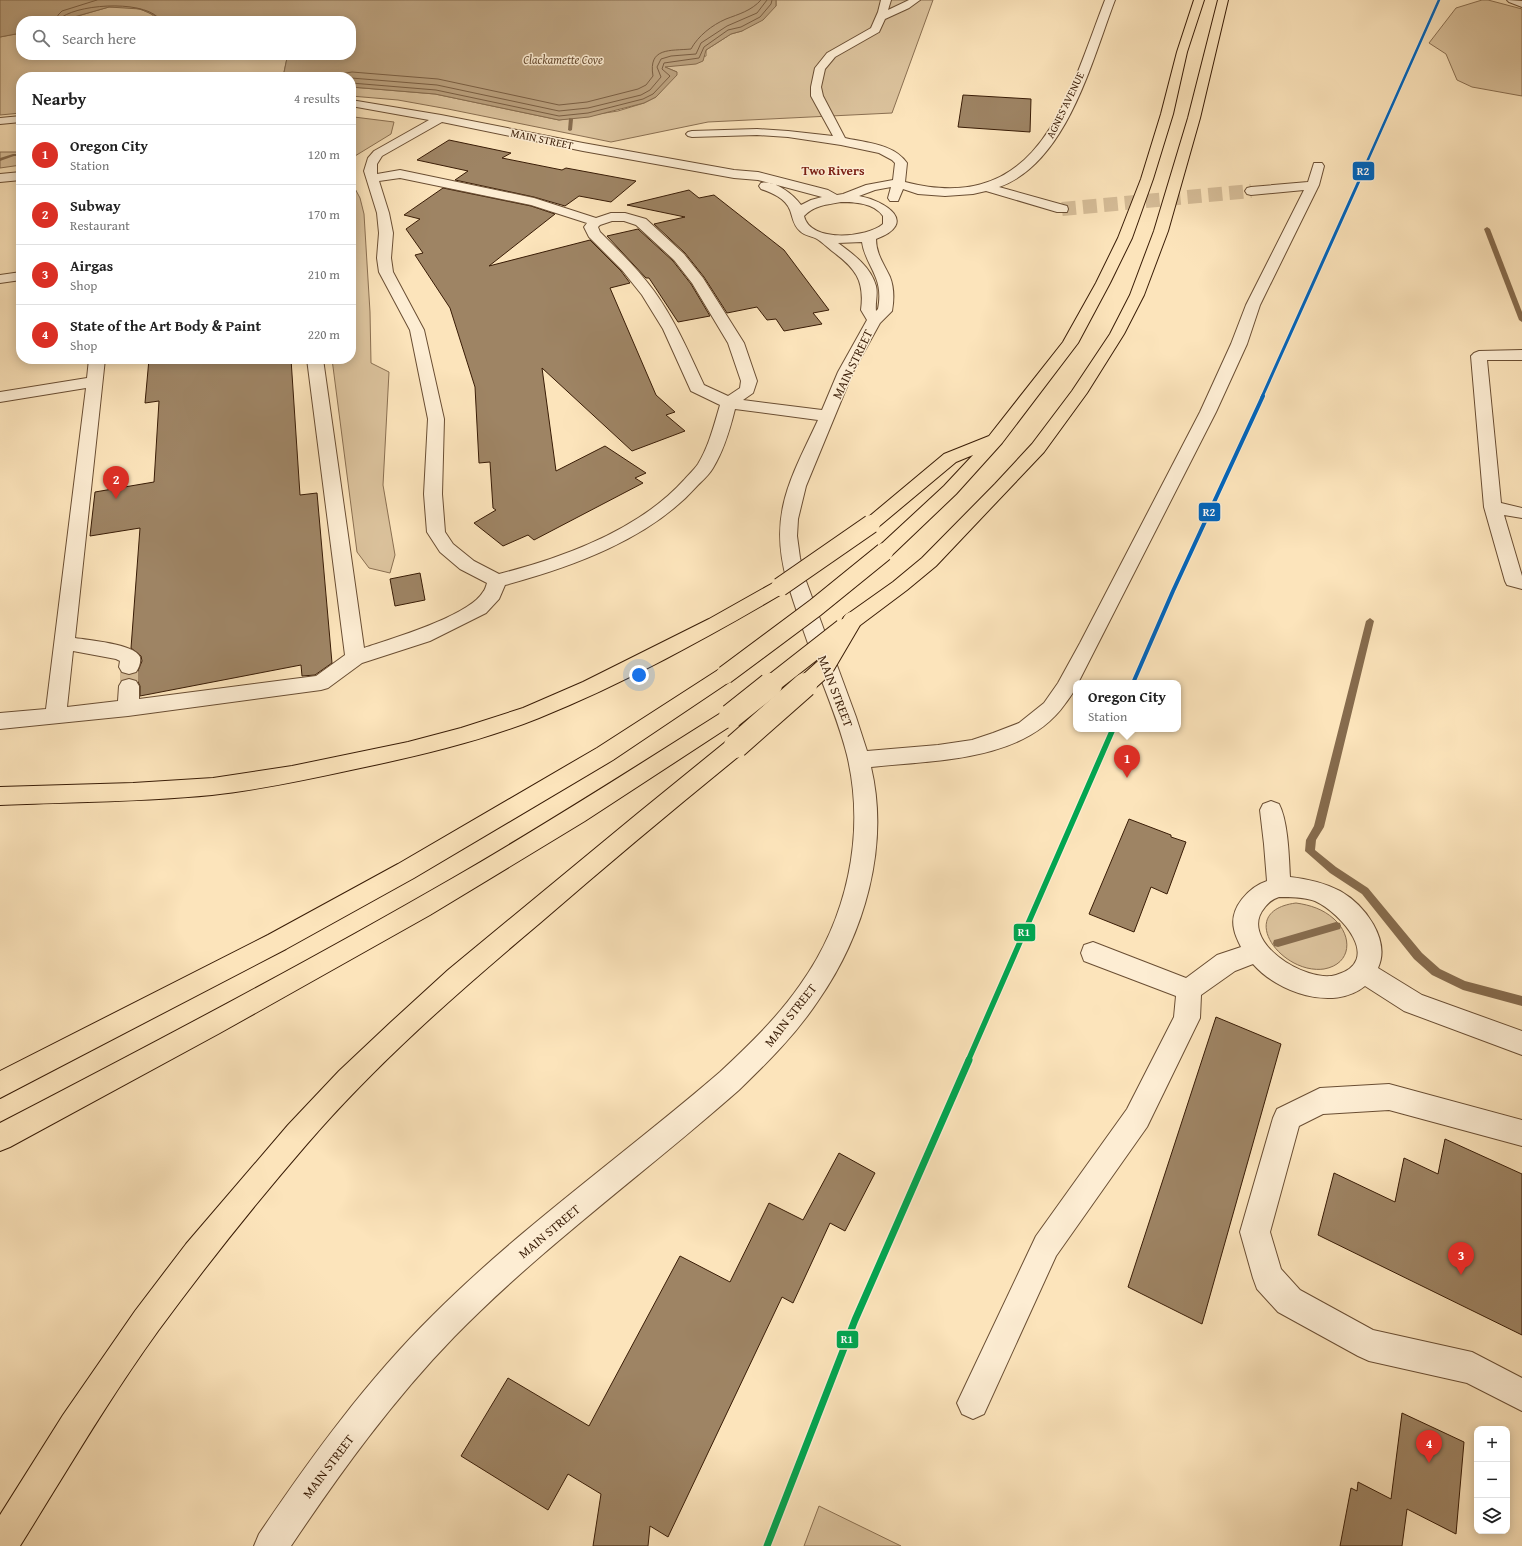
<!DOCTYPE html>
<meta charset="utf-8">
<style>
:root{--surface:#fff;--page:#f2f2f2;--text:#222;--muted:#767676;--line:#e0e0e0;--accent:#d93025}
body{margin:0;font-family:"Gentium Book Plus",serif;background:var(--page);color:var(--text)}
.controls{position:absolute;right:12px;bottom:12px;display:grid;overflow:hidden;border-radius:8px;box-shadow:0 2px 10px #0003}
.controls button{width:36px;height:36px;display:grid;place-items:center;padding:0;border:0;border-bottom:1px solid var(--line);background:var(--surface);color:var(--text);font:20px sans-serif}
.you{position:absolute;left:639px;top:675px;width:14px;height:14px;margin:-10px;border:3px solid #fff;border-radius:50%;background:#1a73e8;box-shadow:0 0 0 6px #1a73e833}
.badge{display:grid;place-items:center;width:26px;height:26px;border-radius:50%;background:var(--accent);color:#fff;font-size:13px;font-weight:700}
.pin{position:absolute;translate:-50% -33px;filter:drop-shadow(0 1px 2px #0008)}
.pin::after{content:'';position:absolute;top:21px;width:14px;height:12px;background:inherit;clip-path:polygon(0 0,100% 0,50% 100%)}
.popup{position:absolute;left:1073px;top:680px;width:108px;height:52px;box-sizing:border-box;display:grid;place-content:center;border-radius:8px;background:var(--surface);filter:drop-shadow(0 1px 3px #0005);font-size:13px;white-space:nowrap;color:var(--muted)}
.popup b{font-size:15px;color:var(--text)}
.popup::after{content:'';position:absolute;left:50%;top:100%;margin-left:-8px;border:8px solid transparent;border-top-color:var(--surface)}
.list{margin:0;padding:0;list-style:none}
h2{display:flex;justify-content:space-between;align-items:center;height:52px;margin:0;padding:0 16px;font-size:17px}
h2 small{font-size:13px;font-weight:400;color:var(--muted)}
.list li{display:grid;grid-template-columns:26px 1fr auto;gap:12px;align-items:center;box-sizing:border-box;height:60px;padding:0 16px;border-top:1px solid var(--line)}
.list b{display:block;font-size:15px;white-space:nowrap}
.list p{margin:0;font-size:13px;white-space:nowrap;color:var(--muted)}
.list em{font-size:13px;font-style:normal;color:var(--muted)}
.icon{flex:none;width:22px;height:22px;fill:none;stroke:currentColor;stroke-width:2;stroke-linecap:round;stroke-linejoin:round}
.map{position:relative;flex:none;width:1522px;height:1546px;overflow:hidden}
.search{position:absolute;background:var(--surface);box-shadow:0 2px 10px #0003;left:16px;top:16px;width:340px;height:44px;display:flex;align-items:center;gap:10px;box-sizing:border-box;padding:0 14px;border-radius:16px;color:var(--muted);font-size:15px}
.panel{position:absolute;background:var(--surface);box-shadow:0 2px 10px #0003;left:16px;top:72px;width:340px;height:292px;border-radius:16px}
.map>svg:first-child{display:block}
.green{fill:#dbc29c;stroke:#8a6f51}
.water{fill:#baa07d;stroke:#866b4d}
.lines{fill:none;stroke-linecap:round;stroke-linejoin:round}
.shore{stroke:#7a5e42;stroke-width:1}
.stream{fill:#866b4d;fill-rule:evenodd}
.building{fill:#9e8464;stroke:#391c06}
.minor-tunnel-far1{stroke:#d5bc97;stroke-width:14;stroke-dasharray:14 7;stroke-linecap:butt}
.minor-tunnel{stroke:#d5bc97;stroke-width:18;stroke-dasharray:18 9;stroke-linecap:butt}
.minor-casing{stroke:#6a4e33;stroke-width:2}
.highway-casing{stroke:#391c06;stroke-width:2}
.minor{fill:#fdedd3;fill-rule:evenodd}
.highway{fill:#fce4bb;fill-rule:evenodd}
.highway-bridge-far1-casing{stroke:#391c06;stroke-width:20;stroke-linecap:butt}
.highway-bridge-casing{stroke:#391c06;stroke-width:26;stroke-linecap:butt}
.highway-bridge-far1{stroke:#fce4bb;stroke-width:18}
.highway-bridge{stroke:#fce4bb;stroke-width:24}
.rail-1-far1-casing{stroke:#fdedd3;stroke-width:8}
.rail-1-casing{stroke:#fdedd3;stroke-width:10}
.rail-2-far2-casing{stroke:#fdedd3;stroke-width:4}
.rail-2-far1-casing{stroke:#fdedd3;stroke-width:5}
.rail-2-casing{stroke:#fdedd3;stroke-width:6}
.rail-1-far1{stroke:#00a651;stroke-width:5.5}
.rail-1{stroke:#00a651;stroke-width:7}
.rail-2-far2{stroke:#0065bd;stroke-width:2.5}
.rail-2-far1{stroke:#0065bd;stroke-width:3}
.rail-2{stroke:#0065bd;stroke-width:4}
.labels{text-anchor:middle;stroke-width:3;stroke-linejoin:round;paint-order:stroke}
.far-street-label{font-size:11px;fill:#391c06;stroke:#fdedd3}
.far-water-label{font-size:12px;font-style:italic;fill:#664a30;stroke:#fdedd3}
.far-quarter-label{font-size:13px;font-weight:bold;fill:#7a1f14;stroke:#fdedd3}
.street-label{font-size:13px;fill:#391c06;stroke:#fdedd3}
.line-badge{stroke:#fdedd3;stroke-width:1.5}
.badge-label{font-size:11px;text-anchor:middle;font-weight:bold;fill:#fff}
</style>
<div class="map">
<svg width="1522" height="1546" viewBox="0 0 1522 1546">
<rect width="100%" height="100%" fill="#fce4bb"/>
<filter id="stains"><feTurbulence type="fractalNoise" baseFrequency=".005" numOctaves="4"/><feColorMatrix values="0 0 0 0 .2 0 0 0 0 .09 0 0 0 0 .02 0 0 0 .5 -.17"/></filter>
<radialGradient id="worn" r=".72"><stop offset=".6" stop-color="#630" stop-opacity="0"/><stop offset="1" stop-color="#630" stop-opacity=".3"/></radialGradient>
<g class="green">
<polygon points="776,0 933,0 892,113 708,122 611,142 448,109 398,100 351,96 351,87 435,94 559,120 618,111 644,103 656,97 677,72 665,67 706,56 706,50 731,34 742,31 776,6"/>
<polygon points="1482,0 1488,0 1522,9 1522,96 1472,87 1457,80 1446,54 1429,43 1456,8"/>
<path d="M 109,7 C 127,7 146,6 159,21 L 60,21 Z"/>
<polygon points="21,33 21,55 282,55 287,58 283,77 21,77 21,113 0,115 0,37"/>
<polygon points="354,117 394,122 391,134 355,156 351,166 351,118"/>
<polygon points="0,152 21,152 21,165 0,168"/>
<polygon points="351,181 360,198 364,214 370,312 371,363 389,372 383,485 395,555 390,573 369,568 357,552 332,359 351,359"/>
<path d="M 1296,903 C 1310,905 1323,909 1334,919 C 1353,936 1352,964 1324,969 C 1281,975 1234,911 1296,903 Z"/>
<polygon points="819,1506 901,1546 804,1546"/>
</g>
<polygon class="water" points="0,0 776,0 776,6 763,20 742,31 731,34 706,50 703,61 696,64 665,67 677,72 677,75 656,97 644,103 589,117 559,120 435,94 351,87 351,77 283,77 287,58 282,55 351,55 351,21 159,21 154,15 140,9 109,7 60,21 21,21 21,33 0,37"/>
<g class="lines">
<g class="shore">
<polyline points="57,21 58,15 62,11 97,0"/>
<path d="M 62,21 L 62,17 C 83,3 149,0 161,21"/>
<path d="M 340,77 L 346,73 L 352,72 L 438,79 L 559,105 L 587,102 L 638,89 L 646,85 L 653,76 C 648,47 670,51 691,49 C 698,36 712,25 726,19 C 739,14 751,11 761,0"/>
<polyline points="351,78 437,85 559,111 588,108 641,95 650,90 661,77 657,67 661,59 671,56 696,54 701,43 727,26 757,13 767,0"/>
<polyline points="351,83 436,90 559,116 588,113 643,99 653,94 670,76 662,69 664,63 699,58 704,47 728,30 741,27 760,17 771,4 772,0"/>
</g>
<g class="stream">
<polygon points="569,118 573,119 572,130 570,131 568,130"/>
<polygon points="13,154 21,154 21,156 14,156 0,161 0,158"/>
<polygon points="1487,227 1490,229 1522,312 1522,322 1519,320 1484,229"/>
<polygon points="1370,618 1374,621 1324,827 1316,840 1315,850 1336,867 1368,888 1422,953 1440,969 1465,981 1522,996 1522,1006 1463,990 1432,975 1414,959 1362,894 1330,873 1305,851 1306,840 1314,826 1366,621"/>
<polygon points="1336,922 1340,923 1341,926 1340,929 1278,947 1274,946 1273,943 1274,940 1278,939"/>
</g>
</g>
<g class="building">
<polygon points="963,95 1031,99 1030,132 958,127"/>
<polygon points="449,140 511,153 502,158 562,170 566,168 636,181 611,202 579,196 565,206 534,197 455,180 468,171 417,160"/>
<polygon points="443,188 531,206 555,214 489,266 590,240 621,271 630,283 610,288 656,395 675,412 666,415 685,431 632,451 542,368 556,471 605,446 646,473 635,478 643,483 534,540 528,535 503,546 474,523 496,510 493,508 490,462 479,463 475,387 450,308 415,255 423,253 406,229 420,219 404,215"/>
<polygon points="689,190 699,198 714,195 784,250 829,310 813,313 822,324 784,331 776,319 767,320 757,307 727,313 704,277 685,253 654,224 685,217 627,205"/>
<polygon points="638,229 673,261 691,284 710,316 678,322 649,278 646,278 607,236"/>
<polygon points="149,359 291,359 300,495 317,493 332,663 315,675 302,676 301,665 140,696 140,686 137,680 129,678 129,675 137,673 142,661 141,656 131,648 140,528 90,536 95,492 154,482 159,401 145,403"/>
<polygon points="420,573 425,600 395,606 390,579"/>
<polygon points="1129,819 1171,835 1171,837 1186,842 1167,894 1151,887 1134,932 1089,914"/>
<polygon points="1216,1017 1281,1044 1202,1324 1128,1287"/>
<polygon points="1445,1139 1522,1174 1522,1335 1318,1235 1334,1173 1395,1202 1404,1158 1438,1174"/>
<polygon points="839,1153 875,1173 845,1231 830,1223 793,1303 782,1297 668,1537 650,1526 648,1546 593,1546 601,1494 568,1474 548,1510 461,1456 508,1378 589,1426 680,1256 730,1282 769,1203 803,1220"/>
<polygon points="1402,1413 1464,1442 1456,1534 1407,1509 1402,1546 1340,1546 1351,1488 1357,1491 1358,1482 1391,1499"/>
</g>
<g class="lines">
<polyline class="minor-tunnel-far1" points="1062,209 1251,191"/>
<polyline class="minor-tunnel" points="129,667 129,686"/>
<defs>
<g id="minor">
<path d="M 881,0 L 891,0 L 888,10 L 909,0 L 920,0 L 909,8 L 885,19 L 879,32 L 835,57 L 825,69 L 821,87 L 823,96 L 845,138 C 867,143 894,144 907,163 L 905,182 C 1040,217 1067,98 1105,0 L 1115,0 C 1092,60 1067,163 999,187 L 1067,206 L 1068,209 L 1067,212 L 1057,212 L 986,191 L 973,194 L 945,196 L 918,194 L 903,189 L 898,201 L 890,201 L 888,198 L 891,187 L 875,190 L 859,196 C 886,201 919,223 876,239 C 876,254 884,264 890,277 C 894,287 894,300 892,311 L 880,323 L 853,372 L 806,486 L 798,519 L 797,536 L 800,558 L 806,581 L 856,717 L 867,751 L 938,745 L 972,740 L 993,733 L 1019,723 L 1044,703 L 1058,683 L 1080,643 L 1200,412 L 1231,344 L 1246,305 L 1304,190 L 1251,195 L 1247,194 L 1245,191 L 1247,188 L 1251,187 L 1308,182 L 1314,163 L 1322,163 L 1324,166 L 1319,185 L 1260,305 L 1247,344 L 1216,412 L 1078,683 L 1076,683 C 1076,691 1069,698 1065,704 C 1024,762 935,760 871,767 C 890,847 864,935 818,1001 C 796,1034 768,1062 739,1090 C 645,1173 542,1247 454,1337 C 392,1401 340,1473 291,1546 L 254,1546 L 259,1534 C 311,1457 367,1380 433,1315 C 522,1226 625,1154 720,1072 C 749,1045 777,1018 800,985 C 847,920 866,834 847,755 C 839,723 826,692 814,661 C 805,634 795,608 787,581 C 768,514 791,478 818,420 L 735,409 C 730,429 724,450 713,468 C 709,475 702,481 697,486 C 650,539 572,567 505,585 L 499,599 L 486,613 L 430,641 L 362,663 L 328,688 L 321,690 L 128,716 L 0,729 L 0,713 L 46,709 L 86,388 L 0,402 L 0,392 L 87,378 L 89,359 L 105,359 L 75,638 C 87,640 135,644 140,657 C 141,662 139,668 136,672 L 129,674 L 122,672 L 119,667 L 120,661 L 116,659 L 73,651 L 67,707 L 118,701 L 119,686 L 122,681 L 129,679 L 136,681 L 139,686 L 139,699 L 316,676 L 345,655 L 307,359 L 323,359 L 364,648 C 391,639 469,616 483,592 C 485,590 486,586 487,583 L 460,569 L 440,552 L 427,532 L 424,494 L 428,419 L 410,330 L 379,272 L 377,258 L 379,233 L 377,213 L 364,171 L 368,158 L 374,151 L 429,120 L 351,106 L 351,100 L 441,115 L 583,143 L 734,170 L 758,172 L 828,190 L 837,195 L 843,194 L 866,185 L 893,180 L 895,163 L 892,160 L 879,153 L 841,145 L 788,137 L 757,135 L 692,137 L 688,136 L 686,134 L 688,132 L 692,131 L 757,129 L 788,131 L 833,136 L 811,96 L 811,87 L 815,68 L 827,53 L 871,28 L 878,12 ZM 442,122 L 583,151 L 734,178 L 758,180 L 822,197 L 811,200 L 801,205 C 793,194 775,180 761,183 L 759,186 L 761,189 C 772,193 785,198 790,210 C 793,218 793,225 800,231 C 805,236 812,236 817,239 C 822,242 827,247 832,251 C 855,268 865,280 861,310 L 867,320 L 838,372 L 822,410 L 743,400 L 753,393 L 757,381 L 744,343 L 703,278 L 684,254 L 646,219 L 625,213 L 611,213 L 596,218 L 534,198 L 400,170 L 377,174 L 377,164 L 382,156 ZM 400,178 L 531,205 L 587,223 L 584,227 L 589,237 L 622,270 L 642,295 L 663,329 L 691,391 L 720,405 C 714,425 709,446 698,464 C 694,470 688,475 684,480 C 639,530 562,558 499,574 L 474,561 L 453,544 L 445,532 L 442,494 L 444,419 L 424,330 L 393,272 L 391,258 L 393,233 L 389,213 L 379,181 ZM 841,202 C 855,202 874,203 883,216 L 883,224 C 867,238 810,243 804,216 C 815,205 826,205 841,202 ZM 612,221 L 624,221 L 636,225 L 674,260 L 692,283 L 728,343 L 741,381 L 740,388 L 728,396 L 704,385 C 689,353 675,320 654,291 C 638,269 619,251 600,232 L 598,227 L 600,225 ZM 862,242 C 864,256 871,265 876,278 C 880,288 880,299 878,309 L 876,311 C 875,303 878,294 876,286 C 871,267 853,254 838,243 Z"/>
<polygon points="1507,0 1522,1 1522,7 1509,2"/>
<polygon points="21,116 21,122 0,124 0,118"/>
<polygon points="21,172 21,180 0,182 0,174"/>
<polygon points="21,272 21,280 0,283 0,275"/>
<polygon points="1522,350 1522,360 1487,360 1501,503 1522,508 1522,518 1504,515 1522,576 1522,589 1507,585 1505,581 1484,507 1471,356 1474,353 1479,351"/>
<path d="M 1271,801 L 1279,804 C 1288,821 1289,857 1290,877 C 1308,879 1325,883 1340,891 C 1365,905 1391,940 1378,968 L 1422,995 L 1522,1031 L 1522,1055 L 1404,1011 L 1365,986 C 1333,1012 1277,992 1253,964 L 1235,971 L 1201,995 L 1200,1018 L 1147,1127 L 1056,1256 L 984,1414 L 973,1419 L 962,1414 L 957,1403 L 1036,1236 L 1127,1109 L 1174,1017 L 1176,996 L 1084,961 L 1081,953 L 1084,945 L 1093,942 L 1186,978 L 1217,955 L 1241,947 C 1238,941 1235,935 1234,929 C 1229,908 1249,887 1267,881 L 1264,844 L 1260,810 L 1263,804 ZM 1279,897 C 1291,897 1304,897 1315,901 C 1341,913 1384,961 1336,975 C 1306,984 1236,940 1265,907 C 1269,902 1273,899 1279,897 Z"/>
<polygon points="1389,1084 1522,1120 1522,1146 1389,1110 1323,1114 1299,1126 1270,1232 1281,1269 1300,1290 1373,1330 1472,1352 1522,1378 1522,1411 1467,1383 1369,1361 1358,1356 1278,1312 1257,1289 1253,1278 1240,1232 1273,1118 1277,1109 1320,1088"/>
</g>
<g id="highway">
<polygon points="1194,0 1204,0 1187,52 1173,114 1153,179 1132,238 1110,283 1078,343 1002,443 956,494 891,556 884,558 877,556 875,552 877,548 944,486 973,455 956,462 877,528 871,530 865,528 862,524 865,520 944,454 989,436 1063,342 1096,283 1118,238 1141,179 1161,114 1177,52"/>
<polygon points="1218,0 1228,0 1200,118 1168,231 1144,295 1124,334 1087,393 1044,452 936,566 907,590 859,626 852,628 845,626 842,621 845,616 893,582 922,558 995,484 1032,444 1072,391 1110,334 1130,295 1154,231 1188,118"/>
<path d="M 780,581 L 787,583 L 789,587 L 787,591 C 707,638 625,683 539,718 C 479,742 414,757 351,770 C 305,780 258,790 212,795 C 141,802 71,802 0,805 L 0,787 L 133,783 L 213,778 L 292,766 L 408,742 L 461,728 L 523,708 L 583,682 L 709,619 L 773,583 Z"/>
<polygon points="725,668 732,670 735,675 732,680 613,760 414,878 286,949 0,1098 0,1071 268,935 398,864 597,748 718,670"/>
<path d="M 731,708 L 738,711 L 742,716 L 738,721 L 585,821 L 430,915 L 220,1033 L 10,1147 L 0,1151 L 0,1123 C 152,1044 304,964 453,878 C 545,825 634,768 724,711 Z"/>
<path d="M 736,738 L 744,740 L 747,746 L 744,752 C 675,808 607,865 540,923 C 458,992 377,1063 307,1144 C 255,1204 205,1267 158,1331 C 108,1400 65,1474 20,1546 L 0,1546 L 0,1515 L 63,1415 L 135,1311 L 186,1244 L 288,1125 L 339,1071 L 390,1023 L 448,970 L 637,814 L 728,740 Z"/>
</g>
</defs>
<use href="#minor" class="minor-casing"/>
<use href="#highway" class="highway-casing"/>
<use href="#minor" class="minor"/>
<use href="#highway" class="highway"/>
<defs>
<g id="highway-bridge-far1">
<polyline points="780,587 871,524"/>
<polyline points="725,675 815,608 884,552"/>
<polyline points="769,686 843,628"/>
<polyline points="804,686 825,667 852,621"/>
</g>
<g id="highway-bridge">
<polyline points="731,716 770,685"/>
<polyline points="736,746 805,685"/>
</g>
</defs>
<use href="#highway-bridge-far1" class="highway-bridge-far1-casing"/>
<use href="#highway-bridge" class="highway-bridge-casing"/>
<use href="#highway-bridge-far1" class="highway-bridge-far1"/>
<use href="#highway-bridge" class="highway-bridge"/>
<defs>
<polyline id="rail-1-far1" points="968,1061 1113,729"/>
<polyline id="rail-1" points="767,1546 855,1320 969,1060"/>
<polyline id="rail-2-far2" points="1362,173 1439,0"/>
<polyline id="rail-2-far1" points="1262,397 1363,172"/>
<polyline id="rail-2" points="1133,683 1173,591 1263,396"/>
</defs>
<use href="#rail-1-far1" class="rail-1-far1-casing"/>
<use href="#rail-1" class="rail-1-casing"/>
<use href="#rail-2-far2" class="rail-2-far2-casing"/>
<use href="#rail-2-far1" class="rail-2-far1-casing"/>
<use href="#rail-2" class="rail-2-casing"/>
<use href="#rail-1-far1" class="rail-1-far1"/>
<use href="#rail-1" class="rail-1"/>
<use href="#rail-2-far2" class="rail-2-far2"/>
<use href="#rail-2-far1" class="rail-2-far1"/>
<use href="#rail-2" class="rail-2"/>
</g>
<g class="labels">
<g class="far-street-label">
<text transform="translate(1065 105) rotate(-64)" y="4">AGNES AVENUE</text>
<text transform="translate(542 139) rotate(12)" y="4">MAIN STREET</text>
</g>
<g class="far-water-label">
<text x="563" y="64">Clackamette Cove</text>
</g>
<g class="far-quarter-label">
<text x="833" y="175">Two Rivers</text>
</g>
<g class="street-label">
<text transform="translate(852 364) rotate(-64)" y="5">MAIN STREET</text>
<text transform="translate(836 691) rotate(69)" y="5">MAIN STREET</text>
<text transform="translate(790 1015) rotate(-52)" y="5">MAIN STREET</text>
<text transform="translate(549 1231) rotate(-40)" y="5">MAIN STREET</text>
<text transform="translate(328 1466) rotate(-53)" y="5">MAIN STREET</text>
</g>
</g>
<g class="line-badge">
<rect x="1352" y="161" width="23" height="20" rx="4" fill="#0065bd"/>
<rect x="1198" y="502" width="23" height="20" rx="4" fill="#0065bd"/>
<rect x="1013" y="923" width="23" height="19" rx="4" fill="#00a651"/>
<rect x="836" y="1330" width="23" height="19" rx="4" fill="#00a651"/>
</g>
<g class="badge-label">
<text x="1363" y="175">R2</text>
<text x="1209" y="516">R2</text>
<text x="1024" y="936">R1</text>
<text x="847" y="1343">R1</text>
</g>
<rect width="100%" height="100%" filter="url(#stains)"/>
<rect width="100%" height="100%" fill="url(#worn)"/>
</svg>
<div class="controls">
<button>+</button>
<button>−</button>
<button><svg class="icon" aria-label="layers" viewBox="0 0 24 24"><path d="M12 4l9 5-9 5-9-5zM3 14l9 5 9-5"/></svg></button>
</div>
<div class="you"></div>
<div class="pin badge" style="left:1127px;top:778px">1</div>
<div class="popup"><b>Oregon City</b>Station</div>
<div class="pin badge" style="left:116px;top:499px">2</div>
<div class="pin badge" style="left:1461px;top:1275px">3</div>
<div class="pin badge" style="left:1429px;top:1463px">4</div>
<div class="search"><svg class="icon" aria-label="search" viewBox="0 0 24 24"><circle cx="10" cy="10" r="6"/><path d="M15 15l6 6"/></svg>Search here</div>
<section class="panel">
<h2>Nearby<small>4 results</small></h2>
<ul class="list">
<li><span class="badge">1</span><div><b>Oregon City</b><p>Station</p></div><em>120 m</em></li>
<li><span class="badge">2</span><div><b>Subway</b><p>Restaurant</p></div><em>170 m</em></li>
<li><span class="badge">3</span><div><b>Airgas</b><p>Shop</p></div><em>210 m</em></li>
<li><span class="badge">4</span><div><b>State of the Art Body &amp; Paint</b><p>Shop</p></div><em>220 m</em></li>
</ul>
</section>
</div>
